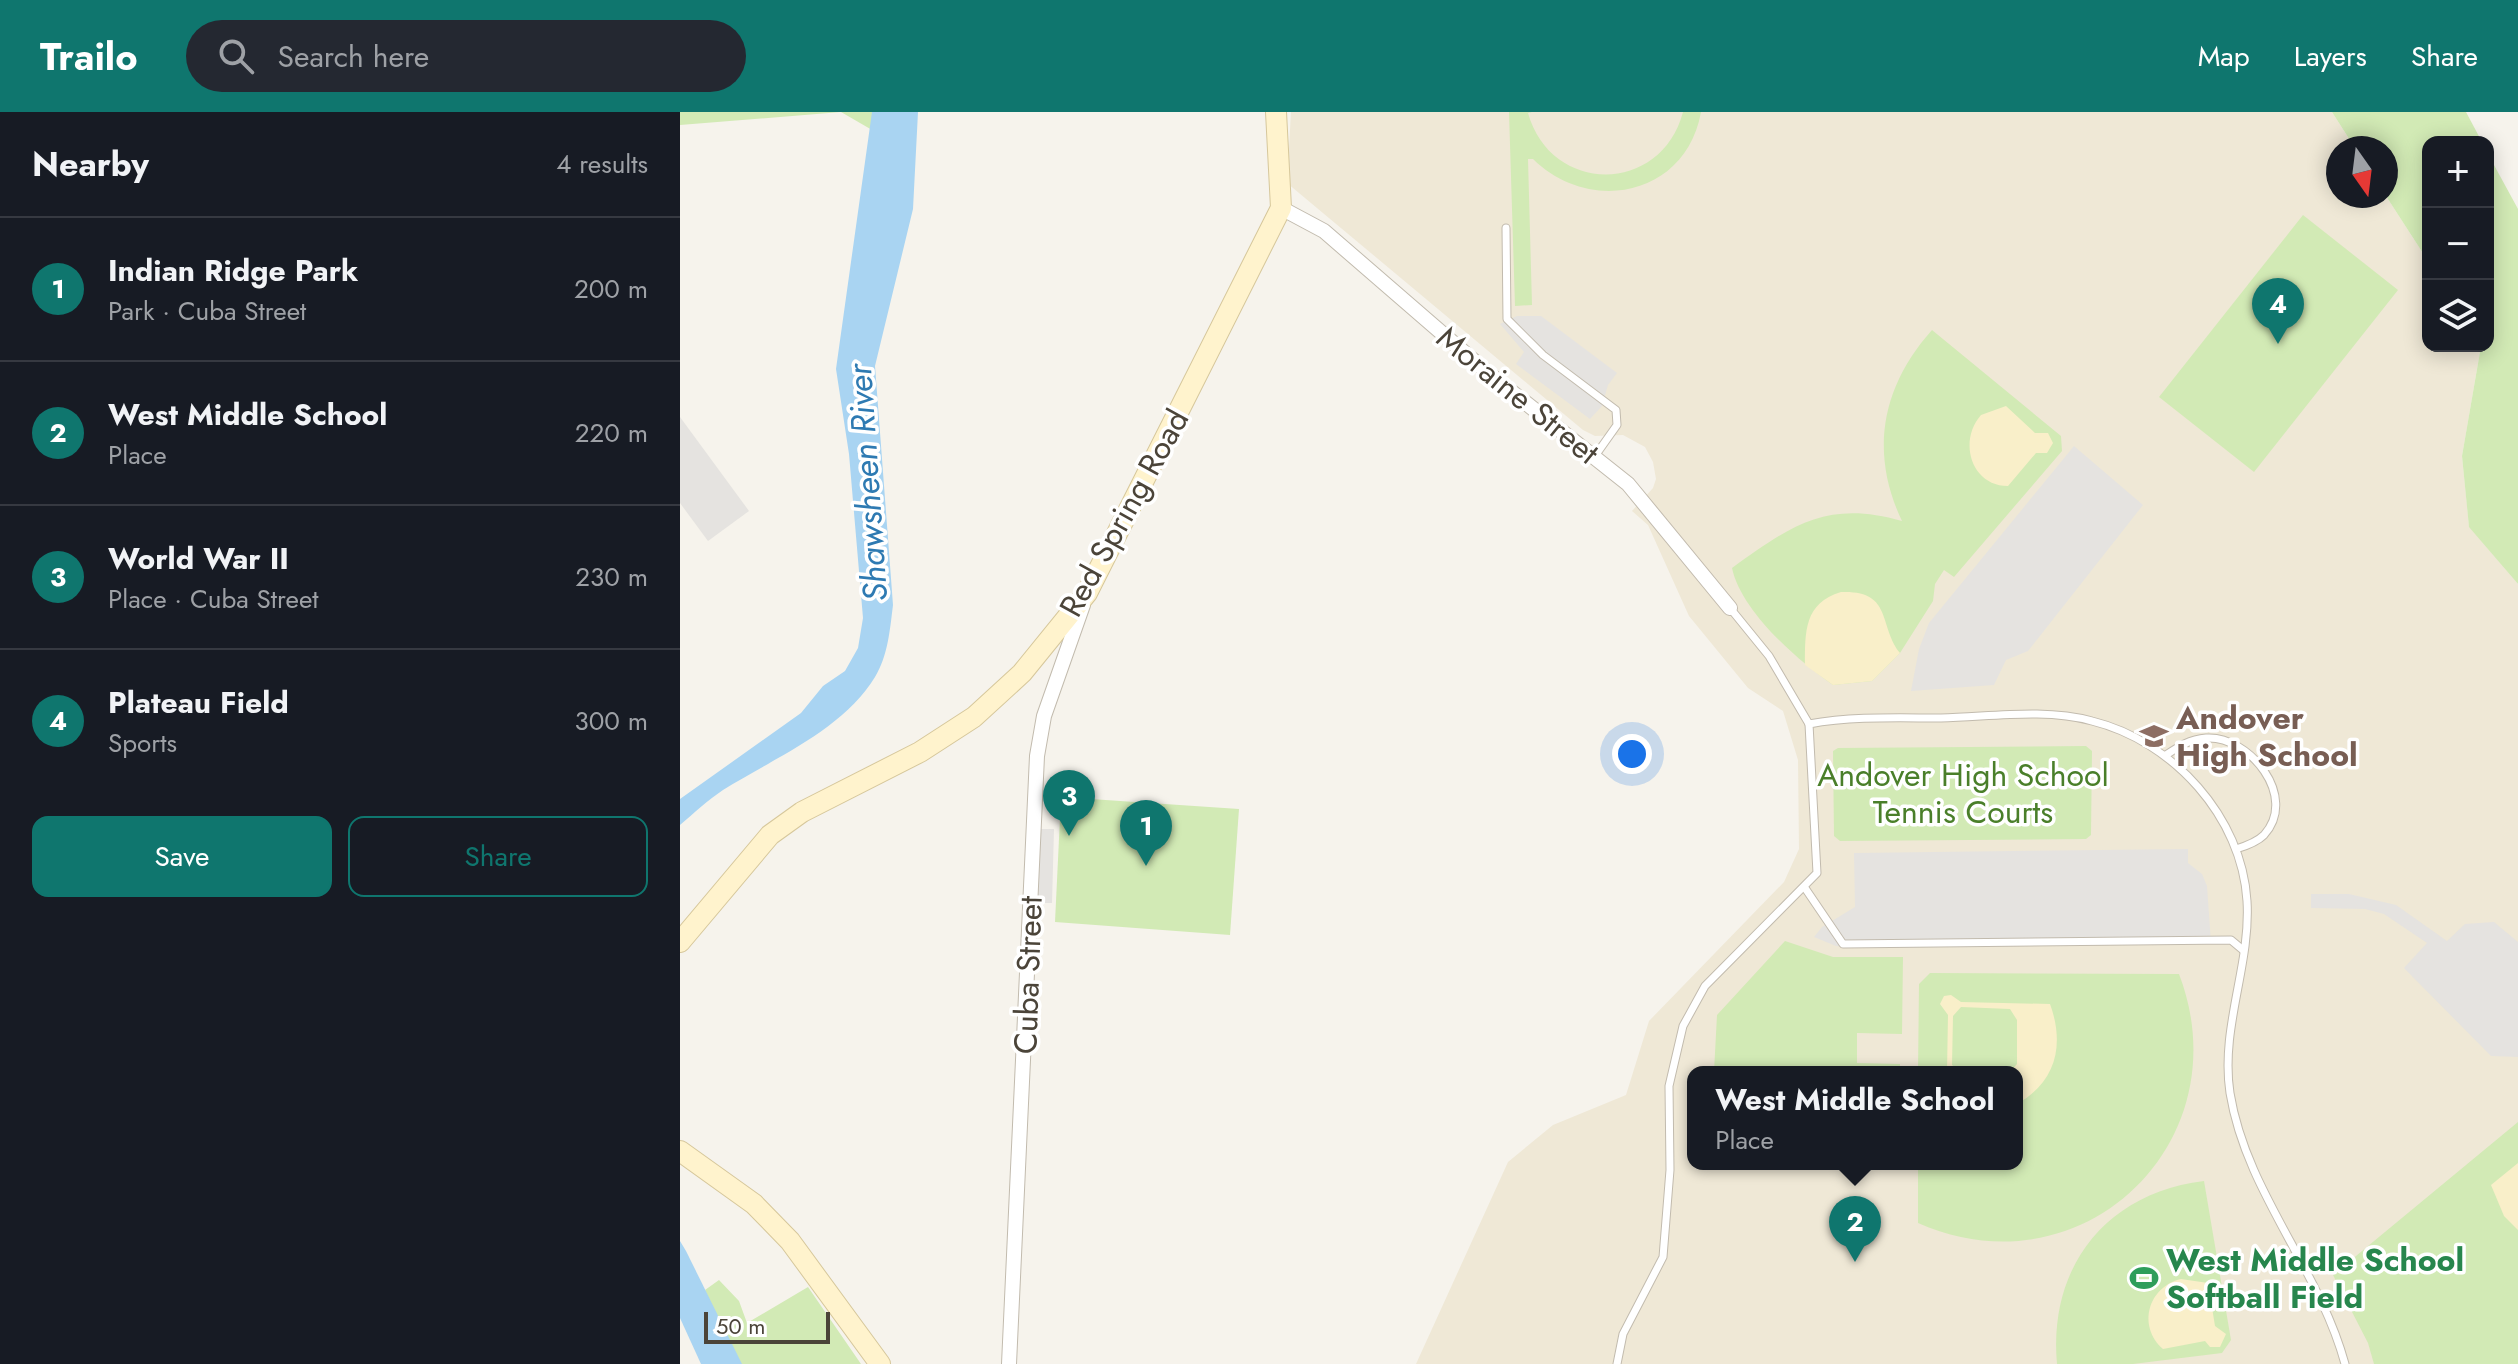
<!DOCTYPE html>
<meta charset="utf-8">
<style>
:root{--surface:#171b24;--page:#242831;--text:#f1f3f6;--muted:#9ea1a6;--line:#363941;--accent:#0f766e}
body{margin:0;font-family:Jost,sans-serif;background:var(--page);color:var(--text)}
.controls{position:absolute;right:24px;top:24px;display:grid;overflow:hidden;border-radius:16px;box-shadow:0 4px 20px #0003}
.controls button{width:72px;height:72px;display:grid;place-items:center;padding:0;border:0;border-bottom:2px solid var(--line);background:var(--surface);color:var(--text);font:40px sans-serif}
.compass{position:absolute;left:1646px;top:24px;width:72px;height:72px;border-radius:50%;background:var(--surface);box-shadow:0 4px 20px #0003;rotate:166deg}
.scale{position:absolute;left:24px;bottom:20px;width:126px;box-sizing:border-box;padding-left:8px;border:4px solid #4b4439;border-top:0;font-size:22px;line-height:28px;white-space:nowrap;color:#4b4439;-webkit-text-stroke:6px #fff;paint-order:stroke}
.you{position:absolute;left:952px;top:642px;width:28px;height:28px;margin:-20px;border:6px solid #fff;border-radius:50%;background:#1a73e8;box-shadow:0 0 0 12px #1a73e833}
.badge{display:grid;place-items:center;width:52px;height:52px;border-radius:50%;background:var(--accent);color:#fff;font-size:26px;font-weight:700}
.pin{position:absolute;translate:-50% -66px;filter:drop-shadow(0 2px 4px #0008)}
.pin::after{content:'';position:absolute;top:42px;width:28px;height:24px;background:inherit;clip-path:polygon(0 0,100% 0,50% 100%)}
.popup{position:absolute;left:1007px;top:954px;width:336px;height:104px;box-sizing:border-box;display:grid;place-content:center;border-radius:16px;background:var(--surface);filter:drop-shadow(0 2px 6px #0005);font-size:26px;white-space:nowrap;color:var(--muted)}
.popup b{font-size:30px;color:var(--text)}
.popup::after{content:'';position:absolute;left:50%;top:100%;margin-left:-16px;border:16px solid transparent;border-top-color:var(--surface)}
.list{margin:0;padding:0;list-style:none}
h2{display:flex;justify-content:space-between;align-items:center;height:104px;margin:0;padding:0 32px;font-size:34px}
h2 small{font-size:26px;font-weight:400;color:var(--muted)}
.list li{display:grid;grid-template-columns:52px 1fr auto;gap:24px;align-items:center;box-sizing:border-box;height:144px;padding:0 32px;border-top:2px solid var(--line)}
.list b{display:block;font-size:30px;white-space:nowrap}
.list p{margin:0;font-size:26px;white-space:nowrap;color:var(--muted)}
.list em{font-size:26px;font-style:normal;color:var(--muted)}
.actions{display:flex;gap:16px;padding:24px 32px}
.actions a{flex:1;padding:18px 0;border:2px solid var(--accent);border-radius:16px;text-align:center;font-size:28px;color:var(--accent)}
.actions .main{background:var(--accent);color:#fff}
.icon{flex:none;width:44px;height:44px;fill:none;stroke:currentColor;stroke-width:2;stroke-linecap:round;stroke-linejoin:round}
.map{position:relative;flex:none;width:1838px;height:1252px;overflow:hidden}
header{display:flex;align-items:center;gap:48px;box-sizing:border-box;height:112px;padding:0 40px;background:var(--accent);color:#fff}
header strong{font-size:38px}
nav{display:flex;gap:44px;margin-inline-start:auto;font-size:28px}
.search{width:560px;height:72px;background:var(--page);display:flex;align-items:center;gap:20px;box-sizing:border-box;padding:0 28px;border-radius:44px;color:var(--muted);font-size:30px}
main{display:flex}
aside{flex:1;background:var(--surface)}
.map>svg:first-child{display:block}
.education{fill:#efe8d6;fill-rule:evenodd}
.green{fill:#d2eab5}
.sand{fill:#f9efc9}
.parking{fill:#e5e3e0}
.water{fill:#a9d4f2}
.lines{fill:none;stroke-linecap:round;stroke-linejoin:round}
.lane-casing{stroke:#c2bbae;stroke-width:9}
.street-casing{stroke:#c2bbae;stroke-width:16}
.secondary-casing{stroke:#d6c79b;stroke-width:22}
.lane{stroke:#fff;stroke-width:7}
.street{stroke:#fff;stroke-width:14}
.secondary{stroke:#fff3cd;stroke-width:20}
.labels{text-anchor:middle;stroke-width:7;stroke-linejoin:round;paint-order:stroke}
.street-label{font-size:32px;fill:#4b4439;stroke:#fff}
.education-label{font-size:32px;font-weight:bold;fill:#785e54;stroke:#fff;text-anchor:start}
.park-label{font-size:32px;fill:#4a7f2a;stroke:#fff}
.leisure-label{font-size:32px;font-weight:bold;fill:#27864d;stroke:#fff;text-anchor:start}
.water-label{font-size:34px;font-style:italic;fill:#2e7ab2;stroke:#fff}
</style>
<header>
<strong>Trailo</strong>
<div class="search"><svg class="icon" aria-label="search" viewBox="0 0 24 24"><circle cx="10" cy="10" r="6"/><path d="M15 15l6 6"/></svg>Search here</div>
<nav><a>Map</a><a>Layers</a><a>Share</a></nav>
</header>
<main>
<aside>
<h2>Nearby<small>4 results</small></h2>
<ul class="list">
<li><span class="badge">1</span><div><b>Indian Ridge Park</b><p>Park · Cuba Street</p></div><em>200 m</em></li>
<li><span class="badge">2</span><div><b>West Middle School</b><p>Place</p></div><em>220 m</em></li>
<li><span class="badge">3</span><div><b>World War II</b><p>Place · Cuba Street</p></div><em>230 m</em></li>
<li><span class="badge">4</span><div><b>Plateau Field</b><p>Sports</p></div><em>300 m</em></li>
</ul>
<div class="actions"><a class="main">Save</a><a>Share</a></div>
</aside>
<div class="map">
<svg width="1838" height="1252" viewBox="0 0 1838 1252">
<rect width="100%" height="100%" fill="#f6f3ec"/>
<path class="education" d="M 611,0 L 1652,0 L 1675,36 L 1658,36 L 1658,84 L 1706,84 L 1748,149 L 1748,234 L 1801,234 L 1782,344 L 1789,414 L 1838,472 L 1838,1252 L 736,1252 L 828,1050 L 873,1013 L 946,983 L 969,909 L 1104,770 L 1119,737 L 1118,648 L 1103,599 L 1068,576 L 1009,504 L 968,413 L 952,399 L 973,376 L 976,367 L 973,350 L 965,335 L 943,323 L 915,324 L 903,318 L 607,71 ZM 1013,960 L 1337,960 L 1337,1052 L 1013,1052 Z"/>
<g class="green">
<polygon points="0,0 207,0 199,22 161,0 0,13"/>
<path d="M 829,0 L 852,0 L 848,1 C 871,83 981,83 1003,0 L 1021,0 C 1006,84 910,103 853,47 L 848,47 L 852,193 L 835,194 Z"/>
<polygon points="1652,0 1786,0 1802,30 1748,30 1748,149 1706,84 1706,36 1675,36"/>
<polygon points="1808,42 1838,97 1838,472 1789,415 1782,344 1801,234 1808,234"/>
<polygon points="1623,103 1718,178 1574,360 1479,285"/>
<path d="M 1252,218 L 1381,324 L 1382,339 L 1274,465 L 1264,458 L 1255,472 L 1253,489 L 1220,541 L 1192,569 L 1153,573 C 1117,548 1061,499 1052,456 C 1110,414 1147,387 1222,409 C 1189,340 1202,274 1252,218 Z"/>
<polygon points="1406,634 1412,639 1411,723 1406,727 1160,729 1154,724 1153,639 1158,636"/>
<polygon points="381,685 559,697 550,823 375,810"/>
<polygon points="1105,829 1153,845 1223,845 1222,922 1177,921 1177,951 1220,952 1220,960 1034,960 1037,903"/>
<path d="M 1250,861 L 1499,862 C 1563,1029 1403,1184 1238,1111 L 1238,1052 L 1337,1052 L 1337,960 L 1238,960 L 1239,872 Z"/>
<polygon points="1838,1010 1838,1252 1694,1252 1688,1231 1653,1163"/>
<path d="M 1524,1069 L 1551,1228 L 1542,1241 L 1453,1252 L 1377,1252 C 1368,1155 1426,1081 1524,1069 Z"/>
<polygon points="39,1168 59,1189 67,1211 128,1175 181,1252 56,1252 25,1178"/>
</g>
<g class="sand">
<path d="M 1326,294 L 1355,321 L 1368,321 L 1373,331 L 1367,341 L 1356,341 L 1328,374 C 1291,374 1278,329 1301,303 Z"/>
<path d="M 1161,480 C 1213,478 1198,513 1220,541 L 1192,569 L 1153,573 L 1125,553 C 1125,520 1124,491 1161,480 Z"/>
<path d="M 1271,883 L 1281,890 L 1370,892 C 1385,933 1376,970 1337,992 L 1337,960 L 1330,960 L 1337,952 L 1337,908 L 1330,897 L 1281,895 L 1273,904 L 1272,953 L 1281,960 L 1267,960 L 1268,903 L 1260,892 L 1264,884 Z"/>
<polygon points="1838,1051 1838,1118 1824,1104 1811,1073"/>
<path d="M 1501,1167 L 1528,1171 L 1535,1214 L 1546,1222 L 1540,1235 L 1530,1235 L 1525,1229 L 1483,1237 C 1457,1214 1468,1175 1501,1167 Z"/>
</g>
<g class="parking">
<polygon points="837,204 861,204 937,261 928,273 922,294 910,307 836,252 844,240 820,212"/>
<polygon points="0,305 69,399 28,429 0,391"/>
<polygon points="1394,334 1463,393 1348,539 1326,548 1314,573 1231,579 1239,537 1249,511"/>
<polygon points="359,717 374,717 372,791 356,791"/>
<polygon points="1508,737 1508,751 1522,762 1527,774 1531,831 1176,836 1156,834 1134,825 1142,815 1175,795 1174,741"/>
<polygon points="1631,782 1669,782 1716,793 1767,829 1785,812 1814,810 1838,830 1838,945 1811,944 1724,856 1747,831 1704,802 1685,797 1631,796"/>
</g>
<g class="water">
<path d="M 192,0 L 238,0 L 233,97 L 195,254 L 213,493 C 210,517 208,544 195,565 C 163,618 94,646 43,678 C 28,688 14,701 0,713 L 0,687 L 121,601 L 143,574 L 165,559 L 178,536 L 183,506 L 169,342 L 156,257 Z"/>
<polygon points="0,1129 6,1139 62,1252 21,1252 0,1206"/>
</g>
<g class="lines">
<defs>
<g id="lane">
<polyline points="826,116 827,207 863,243 936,298 937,313 915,344"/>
<polyline points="1050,496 1089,544 1129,612"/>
<path d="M 1486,643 C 1498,635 1510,627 1526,626 C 1569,623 1619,685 1584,723 C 1577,730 1566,734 1556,737"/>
<polyline points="1125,776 1163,832 1551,828 1563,838"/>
<path d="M 937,1252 L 943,1222 L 983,1145 L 990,1058 L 989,974 L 1003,914 L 1025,874 L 1137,761 L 1129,612 C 1173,604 1217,606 1261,606 C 1310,605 1364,596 1412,609 C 1493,629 1562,705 1567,789 C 1571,853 1540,916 1550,981 C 1566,1080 1639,1156 1665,1252"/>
</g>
<g id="street">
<polyline points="601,96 644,119 808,261 948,372 1050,496"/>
<polyline points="329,1252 357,644 364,604 403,493"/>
</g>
<g id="secondary">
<polyline points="0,830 90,723 122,700 240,640 294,605 342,561 407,481 601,96 596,0"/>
<polyline points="0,1039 74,1092 110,1129 200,1252"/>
</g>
</defs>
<use href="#lane" class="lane-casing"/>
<use href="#street" class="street-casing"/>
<use href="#secondary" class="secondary-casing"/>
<use href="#lane" class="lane"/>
<use href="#street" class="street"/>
<use href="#secondary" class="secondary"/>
</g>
<defs>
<symbol id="school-bare" viewBox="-9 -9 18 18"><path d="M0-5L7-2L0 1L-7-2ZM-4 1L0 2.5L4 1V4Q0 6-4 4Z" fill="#8d6e63" stroke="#fff" stroke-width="2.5" paint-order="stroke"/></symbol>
<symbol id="stadium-bare" viewBox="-9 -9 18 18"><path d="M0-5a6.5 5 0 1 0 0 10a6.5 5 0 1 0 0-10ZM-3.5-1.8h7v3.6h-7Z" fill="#2e9e5b" stroke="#fff" stroke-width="2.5" paint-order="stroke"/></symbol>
</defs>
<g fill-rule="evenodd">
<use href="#school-bare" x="1454" y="604" width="40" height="40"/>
<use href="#stadium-bare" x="1444" y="1146" width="40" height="40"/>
</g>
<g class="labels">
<g class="street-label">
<text transform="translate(838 283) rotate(39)" y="11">Moraine Street</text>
<text transform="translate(444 401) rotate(-61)" y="11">Red Spring Road</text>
<text transform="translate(348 863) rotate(-88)" y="11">Cuba Street</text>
</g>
<g class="education-label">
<text x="1496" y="617">Andover<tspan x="1496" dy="37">High School</tspan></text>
</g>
<g class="park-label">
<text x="1283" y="674">Andover High School<tspan x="1283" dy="37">Tennis Courts</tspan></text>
</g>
<g class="leisure-label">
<text x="1486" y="1159">West Middle School<tspan x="1486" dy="37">Softball Field</tspan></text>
</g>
<g class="water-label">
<text transform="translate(187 371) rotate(-94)" y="12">Shawsheen River</text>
</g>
</g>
</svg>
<div class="controls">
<button>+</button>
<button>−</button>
<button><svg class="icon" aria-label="layers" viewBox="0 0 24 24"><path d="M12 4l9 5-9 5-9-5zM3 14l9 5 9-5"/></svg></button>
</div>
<svg class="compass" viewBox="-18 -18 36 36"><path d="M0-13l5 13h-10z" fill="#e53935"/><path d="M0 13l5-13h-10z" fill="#9ea1a6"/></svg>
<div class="scale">50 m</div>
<div class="you"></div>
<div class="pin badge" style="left:466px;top:754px">1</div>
<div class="pin badge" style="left:1175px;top:1150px">2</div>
<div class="popup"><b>West Middle School</b>Place</div>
<div class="pin badge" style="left:389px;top:724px">3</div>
<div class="pin badge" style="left:1598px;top:232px">4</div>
</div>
</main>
